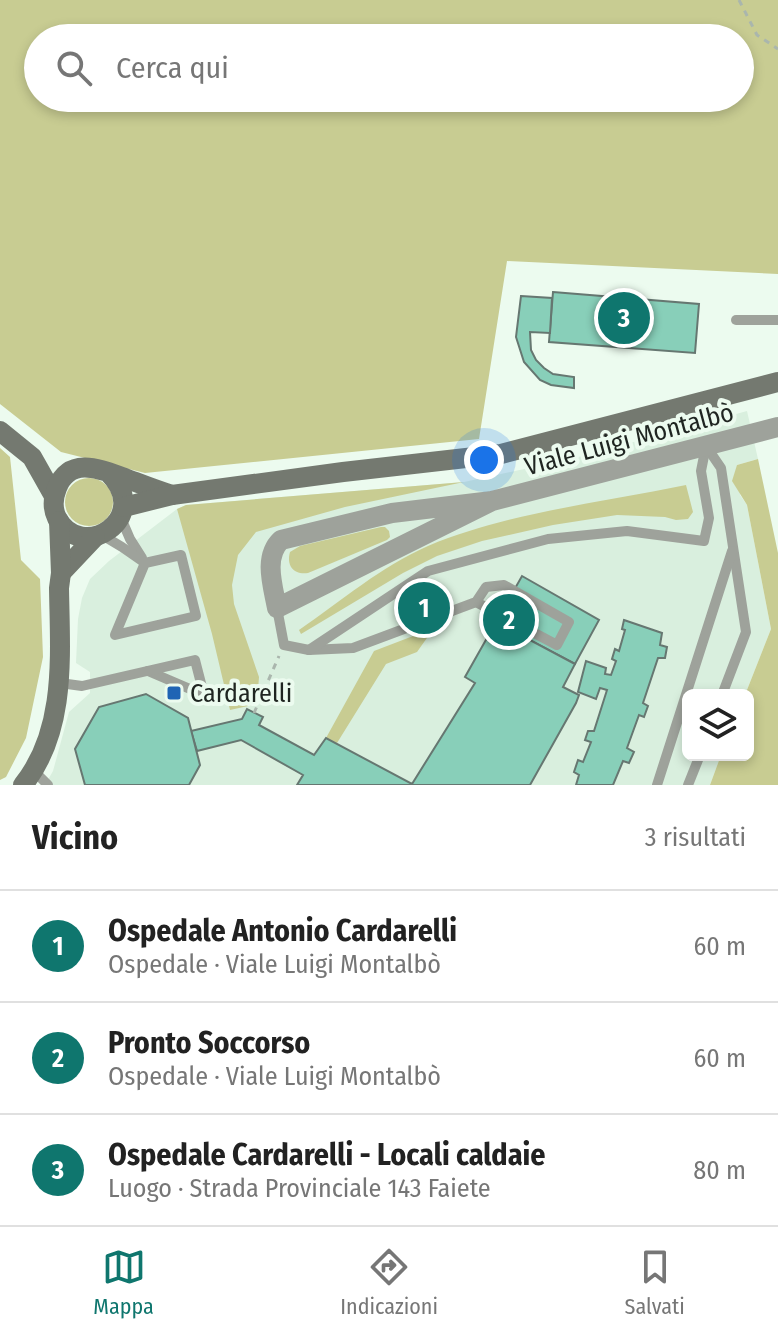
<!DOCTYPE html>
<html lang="it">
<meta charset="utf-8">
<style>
:root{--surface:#fff;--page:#f6f6f6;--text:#222;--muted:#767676;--line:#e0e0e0;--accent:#0f766e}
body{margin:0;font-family:"Fira Sans Condensed",sans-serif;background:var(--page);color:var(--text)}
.controls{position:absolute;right:24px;bottom:24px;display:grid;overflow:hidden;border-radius:12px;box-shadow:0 4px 12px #0003}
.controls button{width:72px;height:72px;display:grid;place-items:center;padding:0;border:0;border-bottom:2px solid var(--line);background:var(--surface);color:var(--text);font:40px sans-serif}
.you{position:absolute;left:484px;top:460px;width:28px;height:28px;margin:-20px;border:6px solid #fff;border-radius:50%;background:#1a73e8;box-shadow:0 0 0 12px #1a73e833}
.badge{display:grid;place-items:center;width:52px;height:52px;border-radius:50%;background:var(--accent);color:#fff;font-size:26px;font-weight:700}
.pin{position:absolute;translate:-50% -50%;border:4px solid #fff;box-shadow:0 2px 8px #0006}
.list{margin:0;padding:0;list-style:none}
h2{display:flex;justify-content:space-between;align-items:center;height:104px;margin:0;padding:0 32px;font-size:34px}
h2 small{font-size:26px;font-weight:400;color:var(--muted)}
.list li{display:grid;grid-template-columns:52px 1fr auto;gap:24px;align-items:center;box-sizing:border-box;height:112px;padding:0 32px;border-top:2px solid var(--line)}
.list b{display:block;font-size:30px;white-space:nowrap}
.list p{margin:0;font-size:26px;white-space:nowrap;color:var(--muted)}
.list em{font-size:26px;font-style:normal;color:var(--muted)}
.icon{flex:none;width:44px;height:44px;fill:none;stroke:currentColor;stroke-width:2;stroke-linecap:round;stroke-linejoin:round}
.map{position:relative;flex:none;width:778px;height:785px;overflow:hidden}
.search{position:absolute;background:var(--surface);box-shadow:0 4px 12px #0003;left:24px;right:24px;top:24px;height:88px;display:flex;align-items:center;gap:20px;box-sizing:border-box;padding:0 28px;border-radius:44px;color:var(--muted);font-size:30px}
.sheet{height:440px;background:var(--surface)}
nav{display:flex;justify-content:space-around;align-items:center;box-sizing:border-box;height:112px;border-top:2px solid var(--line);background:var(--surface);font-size:22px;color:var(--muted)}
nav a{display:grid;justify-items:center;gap:4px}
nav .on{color:var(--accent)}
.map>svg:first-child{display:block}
.built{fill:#d9efde}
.green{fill:#c8cc92;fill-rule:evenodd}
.building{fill:#88cfb9;stroke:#667771;stroke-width:2}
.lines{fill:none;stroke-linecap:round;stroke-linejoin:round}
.path{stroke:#aab6ad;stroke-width:3;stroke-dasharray:6 6;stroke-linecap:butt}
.service{stroke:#9ea29b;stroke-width:10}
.minor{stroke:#9ea29b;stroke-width:20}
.secondary{stroke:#747970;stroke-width:20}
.poi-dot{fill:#1f64b4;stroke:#ecfbef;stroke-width:3}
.labels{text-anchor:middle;stroke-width:8;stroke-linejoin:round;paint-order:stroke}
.street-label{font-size:26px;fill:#1f2521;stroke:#ecfbef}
.poi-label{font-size:26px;fill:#1f2521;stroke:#ecfbef;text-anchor:start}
</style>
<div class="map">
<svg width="778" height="785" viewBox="0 0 778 785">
<rect width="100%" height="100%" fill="#ecfbef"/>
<polygon class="built" points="747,411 758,459 737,465 740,495 747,505 771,629 745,695 688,695 688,755 721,755 710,785 45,785 53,771 69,712 90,693 90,672 76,663 78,619 82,598 90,579 109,561 177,509 186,505 464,482 571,459"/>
<g class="green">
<path d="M 0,0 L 778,0 L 778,274 L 507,261 L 479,439 L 145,473 L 61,452 L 0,404 ZM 38,38 L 740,38 L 740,98 L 38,98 Z"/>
<polygon points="0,448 10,457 21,560 40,579 43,657 26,738 6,777 0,780"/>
<polygon points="758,459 778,553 778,785 710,785 721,755 748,755 748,695 745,695 771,629 747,505 732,481 737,465"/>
<circle cx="89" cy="502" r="24"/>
<polygon points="464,482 345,507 256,532 238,555 232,585 234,604 259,677 257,704 230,710 212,634 177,509 186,505"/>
<path d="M 686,485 L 693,512 L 688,519 L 676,520 L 665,517 L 617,515 L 553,525 L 482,541 L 437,556 L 403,573 L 301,634 L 299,630 C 341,601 382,566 428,546 C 510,512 600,503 686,485 Z"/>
<path d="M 381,527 L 385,527 L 389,531 L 390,537 L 387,540 L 308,573 C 294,575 286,566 290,552 L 300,546 Z"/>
<polygon points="434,628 417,652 386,664 337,743 326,738 374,651"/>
</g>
<g class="building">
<polygon points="553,292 699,304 695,353 549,342"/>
<polygon points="521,296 552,298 550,333 530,332 531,350 536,360 544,368 553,374 574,377 574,388 551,385 540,380 524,362 516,337"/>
<polygon points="522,576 599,620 575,664 496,622"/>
<polygon points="624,620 662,633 660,645 667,647 665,658 658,658 643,703 648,706 644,717 639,715 627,748 634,752 629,763 623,761 613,785 576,785 579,775 574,772 578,760 583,762 591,742 585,740 588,731 594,731 607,690 600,688 596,699 578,692 586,661 606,668 605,674 611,675 616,661 612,659 615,649 619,651 625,630 622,629"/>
<polygon points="496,622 575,664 563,687 579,695 576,703 530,785 297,785 303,775 241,740 197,751 191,731 242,719 247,709 263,717 259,725 314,755 326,738 412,784 475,683 465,677"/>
<polygon points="146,694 188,718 200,765 189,785 85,785 75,749 99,707"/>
</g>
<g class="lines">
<g class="path">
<polyline points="739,0 757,35 778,49"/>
<polyline points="254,713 279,656"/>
</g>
<g class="service">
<polyline points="736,320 778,320"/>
<polyline points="706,446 721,468 746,632 722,695"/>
<polyline points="121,518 130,539 142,558"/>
<polyline points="102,535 122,547 145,563 181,555 196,616 115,635 145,563"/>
<polyline points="277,608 284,645 309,650 353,648 476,602 486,587 504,585 569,622 557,645 476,602"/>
<polyline points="309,650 428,571 548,539 627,531 704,541 709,518 701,471 706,446"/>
<polyline points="148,671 204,695"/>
<polyline points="60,683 82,686 195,660 204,695"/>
<polyline points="34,771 48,785"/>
<polyline points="657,785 732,551"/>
<polyline points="688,785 700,755"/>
</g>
<path class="minor" d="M 492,501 L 277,608 C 273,586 263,557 281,540 L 392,513 L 492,501 L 778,427"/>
<g class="secondary">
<polyline points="0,431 32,457 54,496"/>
<path d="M 108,472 C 155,518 81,564 57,518 C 52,508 53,498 57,488 C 70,455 102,470 125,478 C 141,484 156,490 172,495"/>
<polyline points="124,507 172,495 343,472 501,454 778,382"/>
<polyline points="61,573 95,537"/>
<path d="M 23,785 C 67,730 60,655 59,588 L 61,573 L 59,521"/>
</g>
</g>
<rect class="poi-dot" x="166" y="685" width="16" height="16" rx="4"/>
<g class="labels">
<g class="street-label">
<text transform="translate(629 439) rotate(-15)" y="9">Viale Luigi Montalbò</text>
</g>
<g class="poi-label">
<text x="190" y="702">Cardarelli</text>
</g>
</g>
</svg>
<div class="controls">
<button><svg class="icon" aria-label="layers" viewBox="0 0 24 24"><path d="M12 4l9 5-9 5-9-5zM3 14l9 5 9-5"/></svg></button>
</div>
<div class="you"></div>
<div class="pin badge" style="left:424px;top:608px">1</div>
<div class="pin badge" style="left:509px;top:620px">2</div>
<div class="pin badge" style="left:624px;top:318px">3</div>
<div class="search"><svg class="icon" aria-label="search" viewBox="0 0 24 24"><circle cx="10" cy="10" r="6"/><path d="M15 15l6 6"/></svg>Cerca qui</div>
</div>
<section class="sheet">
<h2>Vicino<small>3 risultati</small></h2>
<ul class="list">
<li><span class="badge">1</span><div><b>Ospedale Antonio Cardarelli</b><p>Ospedale · Viale Luigi Montalbò</p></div><em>60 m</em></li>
<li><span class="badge">2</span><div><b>Pronto Soccorso</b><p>Ospedale · Viale Luigi Montalbò</p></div><em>60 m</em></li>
<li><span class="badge">3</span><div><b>Ospedale Cardarelli - Locali caldaie</b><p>Luogo · Strada Provinciale 143 Faiete</p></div><em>80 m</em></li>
</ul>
</section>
<nav>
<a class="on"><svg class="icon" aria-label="map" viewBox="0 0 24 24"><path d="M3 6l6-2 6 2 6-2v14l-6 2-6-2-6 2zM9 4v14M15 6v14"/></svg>Mappa</a>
<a><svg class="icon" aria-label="directions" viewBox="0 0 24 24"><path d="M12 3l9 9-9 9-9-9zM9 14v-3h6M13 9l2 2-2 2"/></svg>Indicazioni</a>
<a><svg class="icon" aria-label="saved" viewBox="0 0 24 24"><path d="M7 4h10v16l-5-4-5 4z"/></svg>Salvati</a>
</nav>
